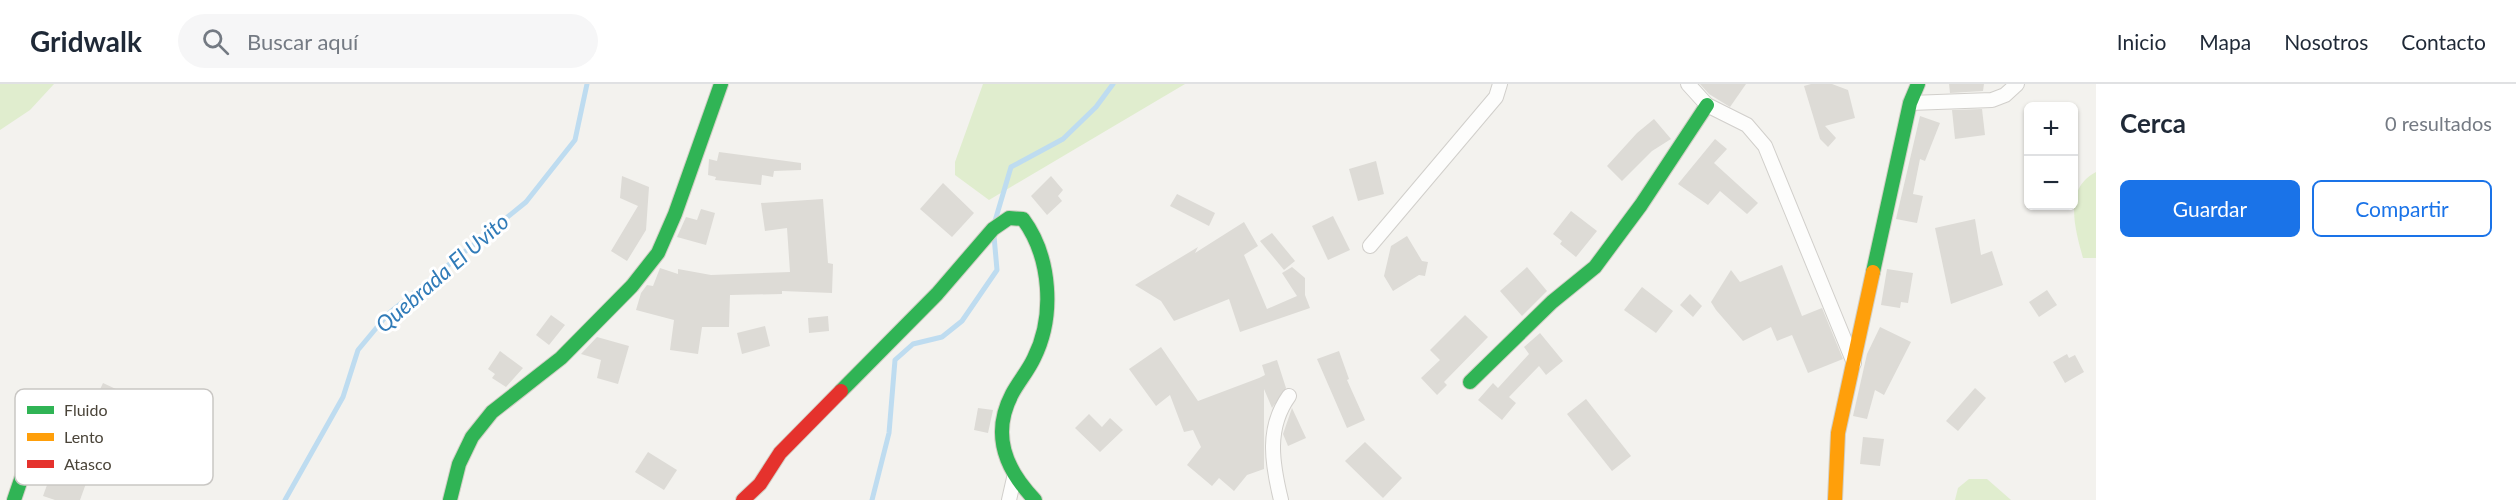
<!DOCTYPE html>
<html lang="es">
<meta charset="utf-8">
<style>
:root{--surface:#fff;--page:#f6f6f7;--text:#1f2937;--muted:#747a83;--line:#e0e1e3;--accent:#1a73e8}
body{margin:0;font-family:Lato,sans-serif;background:var(--page);color:var(--text)}
.controls{position:absolute;right:18px;top:18px;display:grid;overflow:hidden;border-radius:9px;box-shadow:0 2px 4px #0004}
.controls button{width:54px;height:54px;display:grid;place-items:center;padding:0;border:0;border-bottom:2px solid var(--line);background:var(--surface);color:var(--text);font:30px sans-serif}
.list{margin:0;padding:0;list-style:none}
h2{display:flex;justify-content:space-between;align-items:center;height:78px;margin:0;padding:0 24px;font-size:26px}
h2 small{font-size:20px;font-weight:400;color:var(--muted)}
.actions{display:flex;gap:12px;padding:18px 24px}
.actions a{flex:1;padding:14px 0;border:2px solid var(--accent);border-radius:9px;text-align:center;font-size:21px;color:var(--accent)}
.actions .main{background:var(--accent);color:#fff}
.icon{flex:none;width:33px;height:33px;fill:none;stroke:currentColor;stroke-width:2;stroke-linecap:round;stroke-linejoin:round}
.map{position:relative;flex:none;width:2096px;height:416px;overflow:hidden}
header{display:flex;align-items:center;gap:36px;box-sizing:border-box;height:84px;padding:0 30px;background:var(--surface);border-bottom:2px solid var(--line)}
header strong{font-size:28px}
nav{display:flex;gap:33px;margin-inline-start:auto;font-size:21px}
.search{width:420px;height:54px;background:var(--page);display:flex;align-items:center;gap:15px;box-sizing:border-box;padding:0 21px;border-radius:33px;color:var(--muted);font-size:22px}
main{display:flex}
aside{flex:1;background:var(--surface)}
.map>svg:first-child{display:block}
.green{fill:#e0edce}
.lines{fill:none;stroke-linecap:round;stroke-linejoin:round}
.stream{stroke:#bedcf0;stroke-width:5}
.building{fill:#dddbd6}
.street-casing{stroke:#d1cfcb;stroke-width:16}
.fast-casing{stroke:#d2cfc5;stroke-width:16}
.slow-casing{stroke:#d2cfc5;stroke-width:16}
.jam-casing{stroke:#d2cfc5;stroke-width:16}
.street{stroke:#fdfdfc;stroke-width:14}
.fast{stroke:#30b455;stroke-width:14}
.slow{stroke:#ff9f0a;stroke-width:14}
.jam{stroke:#e5322d;stroke-width:14}
.labels{text-anchor:middle;stroke-width:6;stroke-linejoin:round;paint-order:stroke}
.water-label{font-size:22px;font-style:italic;fill:#307bb8;stroke:#fff}
.key{fill:#fff;stroke:#c9c7c4;stroke-width:1.5}
.key-label{font-size:16px;fill:#4a4439}
</style>
<header>
<strong>Gridwalk</strong>
<div class="search"><svg class="icon" aria-label="search" viewBox="0 0 24 24"><circle cx="10" cy="10" r="6"/><path d="M15 15l6 6"/></svg>Buscar aquí</div>
<nav><a>Inicio</a><a>Mapa</a><a>Nosotros</a><a>Contacto</a></nav>
</header>
<main>
<div class="map">
<svg width="2096" height="416" viewBox="0 0 2096 416">
<rect width="100%" height="100%" fill="#f3f2ee"/>
<g class="green">
<polygon points="0,0 54,0 30,26 0,46"/>
<polygon points="983,0 1185,0 989,116 955,91 955,78"/>
<path d="M 2096,88 L 2096,174 L 2083,174 C 2075,145 2063,105 2096,88 Z"/>
<polygon points="1969,395 1987,395 2011,416 1955,416 1958,404"/>
</g>
<g class="lines">
<g class="stream">
<polyline points="995,137 1011,83 1063,55 1096,23 1113,0"/>
<polyline points="285,416 343,313 358,266 388,230 526,118 575,56 587,0"/>
<polyline points="872,416 889,349 895,276 913,260 942,253 962,237 997,186 994,152"/>
</g>
</g>
<g class="building">
<polygon points="1700,0 1746,0 1730,23 1709,10"/>
<polygon points="1811,0 1832,0 1848,6 1855,34 1825,42 1836,54 1828,63 1820,55 1804,2"/>
<polygon points="1949,0 1984,0 1983,7 1950,9"/>
<polygon points="1982,25 1985,51 1955,55 1952,26"/>
<polygon points="1920,32 1940,39 1925,77 1920,75 1913,110 1923,112 1917,139 1896,135"/>
<polygon points="1654,35 1671,55 1652,67 1622,97 1607,82 1637,49"/>
<polygon points="1715,55 1727,65 1714,79 1758,119 1747,130 1720,107 1708,121 1678,100"/>
<polygon points="719,68 801,79 801,86 774,87 773,93 762,91 761,101 715,96 716,93 708,91 709,75 717,77"/>
<polygon points="1376,77 1384,110 1358,117 1349,85"/>
<polygon points="622,92 649,103 646,146 627,177 611,167 638,122 620,114"/>
<polygon points="1051,92 1063,106 1058,112 1062,117 1047,131 1031,112"/>
<polygon points="943,99 974,129 952,153 920,125"/>
<polygon points="1177,110 1215,129 1209,142 1170,122"/>
<polygon points="823,115 828,179 833,180 832,209 782,207 782,210 730,211 729,243 702,243 698,270 670,266 674,236 636,226 641,209 647,201 653,202 660,184 678,190 678,185 711,191 790,188 787,144 765,147 761,119"/>
<polygon points="701,125 715,129 706,161 677,153 686,133 697,136"/>
<polygon points="1571,127 1597,147 1576,173 1560,160 1562,157 1553,150"/>
<polygon points="1333,132 1350,166 1328,176 1312,142"/>
<polygon points="1975,135 1981,171 1992,167 2003,201 1951,220 1935,144"/>
<polygon points="1244,138 1258,162 1244,171 1267,225 1297,212 1282,189 1292,183 1305,194 1305,211 1310,224 1240,248 1229,215 1174,237 1161,217 1135,201 1198,163 1195,169"/>
<polygon points="1272,149 1295,177 1284,186 1260,157"/>
<polygon points="1407,152 1422,177 1428,178 1425,192 1419,191 1393,207 1384,192 1391,162"/>
<polygon points="1782,181 1802,232 1822,224 1843,275 1808,289 1792,251 1777,257 1771,243 1743,257 1716,226 1711,218 1731,186 1740,198"/>
<polygon points="1527,183 1547,207 1522,232 1500,207"/>
<polygon points="1887,185 1913,189 1908,219 1901,218 1900,224 1881,221"/>
<polygon points="1642,203 1673,227 1656,249 1624,226"/>
<polygon points="2047,206 2057,221 2039,233 2029,218"/>
<polygon points="1690,210 1702,222 1693,233 1680,221"/>
<polygon points="551,231 565,241 549,261 536,251"/>
<polygon points="1465,231 1488,253 1444,298 1447,301 1437,311 1421,294 1440,276 1430,266"/>
<polygon points="828,232 829,247 809,249 808,234"/>
<polygon points="765,242 770,262 742,270 737,249"/>
<polygon points="1880,243 1911,258 1884,311 1875,306 1867,335 1853,332 1867,270"/>
<polygon points="1540,249 1563,277 1546,291 1539,282 1509,313 1516,319 1502,336 1478,316 1493,299 1498,304 1529,270 1524,263"/>
<polygon points="597,253 629,262 618,300 597,294 601,276 581,270"/>
<polygon points="1161,263 1198,317 1259,294 1265,291 1262,281 1277,276 1286,304 1272,324 1264,305 1264,385 1247,391 1234,407 1219,394 1212,402 1187,381 1201,363 1193,346 1184,348 1170,311 1156,322 1129,285"/>
<polygon points="500,267 523,284 506,303 492,294 495,290 488,285"/>
<polygon points="1339,267 1349,295 1347,296 1365,336 1347,344 1317,275"/>
<polygon points="2067,270 2069,274 2075,271 2084,288 2065,299 2053,278"/>
<polygon points="103,299 118,306 101,343 74,331 84,309 96,314"/>
<polygon points="1975,304 1986,314 1958,347 1946,337"/>
<polygon points="1586,315 1631,372 1612,387 1567,330"/>
<polygon points="978,324 993,326 988,349 974,346"/>
<polygon points="1292,324 1306,354 1288,362 1283,350"/>
<polygon points="1089,330 1102,343 1110,334 1123,346 1100,368 1075,344"/>
<polygon points="1863,353 1884,355 1880,382 1860,380"/>
<polygon points="1365,358 1402,394 1383,414 1345,377"/>
<polygon points="59,368 93,380 80,416 55,416 43,412"/>
<polygon points="648,368 677,386 664,406 635,388"/>
</g>
<g class="lines">
<defs>
<g id="street">
<polyline points="1688,0 1707,21 1747,41 1765,62 1854,279"/>
<polyline points="1910,19 1992,16 2005,11 2017,0"/>
<polyline points="1370,162 1496,13 1500,0"/>
<polyline points="1009,416 1014,394"/>
<path d="M 1281,416 C 1272,379 1266,344 1289,312"/>
</g>
<g id="fast">
<polyline points="1873,188 1910,19 1918,0"/>
<polyline points="1470,298 1552,218 1595,183 1641,121 1707,21"/>
<path d="M 841,307 L 937,210 L 993,145 L 1009,134 L 1023,135 C 1051,173 1055,232 1034,274 C 1028,287 1019,297 1012,310 C 991,350 1005,385 1035,416"/>
<polyline points="14,416 34,357 48,330"/>
<polyline points="450,416 459,380 472,353 492,328 561,274 632,202 658,169 675,130 721,0"/>
</g>
<polyline id="slow" points="1835,416 1838,349 1873,188"/>
<polyline id="jam" points="743,416 760,400 780,369 841,307"/>
</defs>
<use href="#street" class="street-casing"/>
<use href="#fast" class="fast-casing"/>
<use href="#slow" class="slow-casing"/>
<use href="#jam" class="jam-casing"/>
<use href="#street" class="street"/>
<use href="#fast" class="fast"/>
<use href="#slow" class="slow"/>
<use href="#jam" class="jam"/>
</g>
<g class="labels">
<g class="water-label">
<text transform="translate(442 189) rotate(-41)" y="8">Quebrada El Uvito</text>
</g>
</g>
<rect x="15" y="305" width="198" height="96" rx="9" class="key"/>
<rect x="27" y="322" width="27" height="8" fill="#30b455"/>
<rect x="27" y="349" width="27" height="8" fill="#ff9f0a"/>
<rect x="27" y="376" width="27" height="8" fill="#e5322d"/>
<g class="key-label">
<text x="64" y="332">Fluido</text>
<text x="64" y="359">Lento</text>
<text x="64" y="386">Atasco</text>
</g>
</svg>
<div class="controls">
<button>+</button>
<button>−</button>
</div>
</div>
<aside>
<h2>Cerca<small>0 resultados</small></h2>
<ul class="list">
</ul>
<div class="actions"><a class="main">Guardar</a><a>Compartir</a></div>
</aside>
</main>
